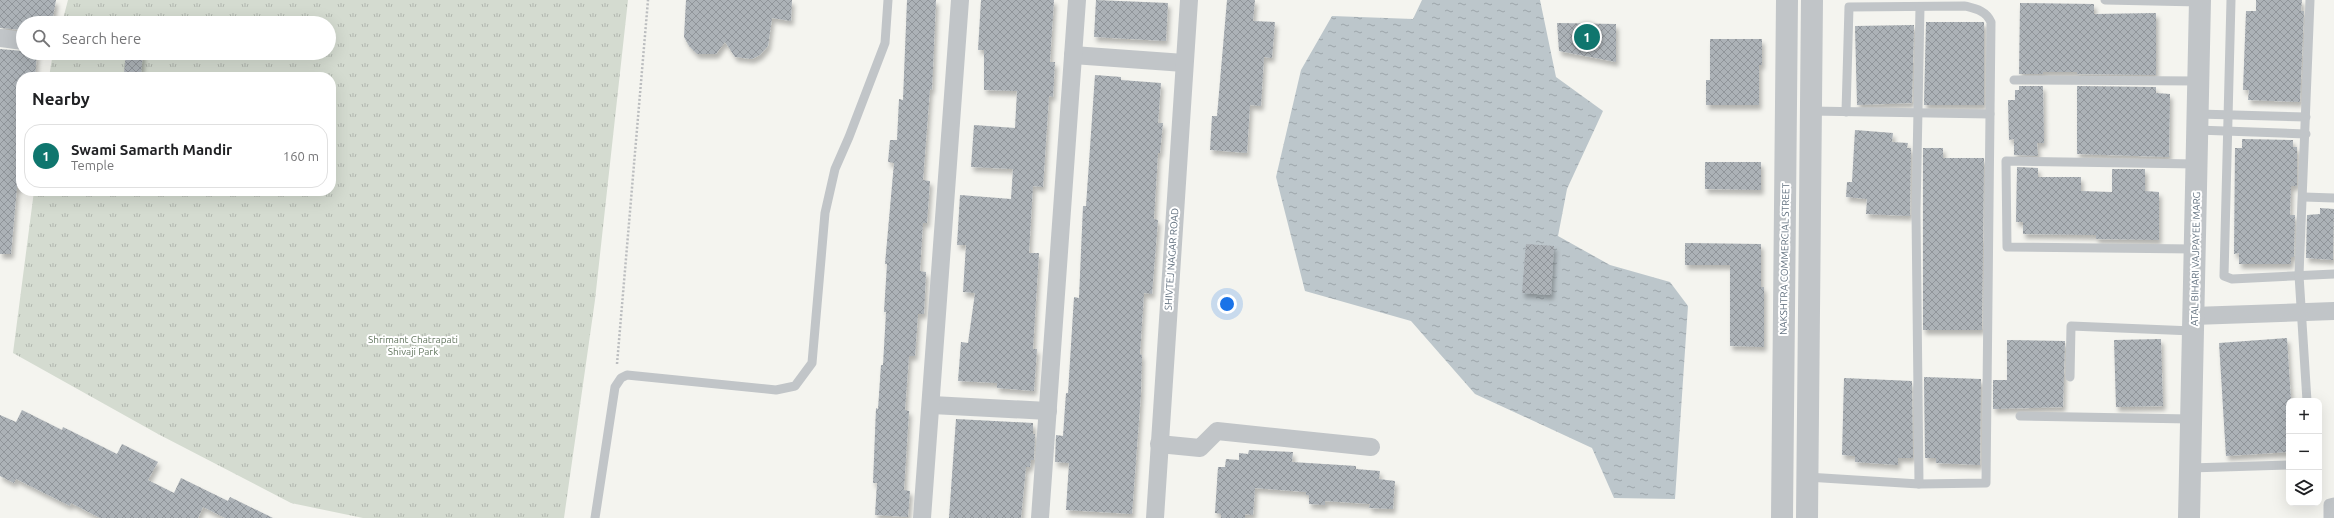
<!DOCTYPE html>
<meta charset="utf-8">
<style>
:root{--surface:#fff;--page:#f6f6f6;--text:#202124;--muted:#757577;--line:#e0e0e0;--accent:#0f766e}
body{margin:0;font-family:Ubuntu,sans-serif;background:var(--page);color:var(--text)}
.controls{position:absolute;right:12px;bottom:12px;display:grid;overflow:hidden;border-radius:8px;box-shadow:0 4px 16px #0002}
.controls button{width:36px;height:36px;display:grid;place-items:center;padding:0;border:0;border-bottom:1px solid var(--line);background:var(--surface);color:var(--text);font:20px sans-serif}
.you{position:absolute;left:1227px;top:304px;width:14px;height:14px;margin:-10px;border:3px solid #fff;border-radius:50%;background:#1a73e8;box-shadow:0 0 0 6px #1a73e833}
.badge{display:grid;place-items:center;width:26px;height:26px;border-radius:50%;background:var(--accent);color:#fff;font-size:13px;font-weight:700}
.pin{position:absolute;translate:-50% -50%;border:2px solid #fff;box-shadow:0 1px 4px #0006}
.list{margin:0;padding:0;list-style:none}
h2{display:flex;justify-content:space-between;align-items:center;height:52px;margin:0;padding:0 16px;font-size:17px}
h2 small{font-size:13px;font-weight:400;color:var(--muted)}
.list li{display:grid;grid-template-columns:26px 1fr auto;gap:12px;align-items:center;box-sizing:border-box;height:64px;margin:0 8px 8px;padding:0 8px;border:1px solid var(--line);border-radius:16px}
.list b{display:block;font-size:15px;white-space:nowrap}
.list p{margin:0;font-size:13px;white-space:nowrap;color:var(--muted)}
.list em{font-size:13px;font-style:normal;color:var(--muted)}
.icon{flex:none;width:22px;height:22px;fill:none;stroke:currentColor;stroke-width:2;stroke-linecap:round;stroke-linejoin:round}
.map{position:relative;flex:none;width:2334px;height:518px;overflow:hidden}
.search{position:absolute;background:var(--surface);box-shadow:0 4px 16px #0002;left:16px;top:16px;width:320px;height:44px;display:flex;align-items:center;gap:10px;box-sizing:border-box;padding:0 14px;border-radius:22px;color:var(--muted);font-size:15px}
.panel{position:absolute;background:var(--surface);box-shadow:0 4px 16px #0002;left:16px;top:72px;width:320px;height:124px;border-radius:16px}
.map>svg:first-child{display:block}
.park{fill:url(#park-tufts)}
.water{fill:url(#water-ripples)}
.building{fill:url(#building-cross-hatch);filter:url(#shadow)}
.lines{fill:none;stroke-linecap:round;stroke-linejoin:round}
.path{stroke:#bbbdbf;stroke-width:2.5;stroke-dasharray:2 2;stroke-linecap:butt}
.service{stroke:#c1c5c8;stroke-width:9}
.pedestrian{stroke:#c1c5c8;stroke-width:13}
.minor{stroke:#c1c5c8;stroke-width:18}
.tertiary{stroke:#c1c5c8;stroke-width:22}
.labels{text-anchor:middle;stroke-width:4;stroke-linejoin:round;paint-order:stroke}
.street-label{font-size:10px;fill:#637280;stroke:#fff}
.park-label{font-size:10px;fill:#657861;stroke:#fff}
</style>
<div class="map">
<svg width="2334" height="518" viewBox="0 0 2334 518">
<defs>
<pattern id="park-tufts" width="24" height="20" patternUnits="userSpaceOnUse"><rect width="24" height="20" fill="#d4dbd0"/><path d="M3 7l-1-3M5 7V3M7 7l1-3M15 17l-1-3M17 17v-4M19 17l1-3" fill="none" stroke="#b0b6ae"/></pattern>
<pattern id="water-ripples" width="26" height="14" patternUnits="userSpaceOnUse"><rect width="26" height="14" fill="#bcc6cb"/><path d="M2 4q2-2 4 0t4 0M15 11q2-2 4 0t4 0" fill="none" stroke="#9ca5aa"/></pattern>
<pattern id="building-cross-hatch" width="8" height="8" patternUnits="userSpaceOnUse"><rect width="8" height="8" fill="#acb2b7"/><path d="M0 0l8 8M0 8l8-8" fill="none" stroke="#90959a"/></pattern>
<filter id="shadow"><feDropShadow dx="2.5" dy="4.5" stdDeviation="2" flood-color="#0004"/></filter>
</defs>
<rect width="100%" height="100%" fill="#f4f4ef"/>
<polygon class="park" points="68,0 628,0 595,300 564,518 363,518 291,503 158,434 13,353 34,191 331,191 331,77 49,77 53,53 329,53 329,23 62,23"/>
<polygon class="water" points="1422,0 1540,0 1556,77 1603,111 1567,189 1558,236 1610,265 1670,282 1688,306 1675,499 1614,498 1592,448 1475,394 1411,321 1305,291 1276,177 1301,70 1332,16 1413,19"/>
<g class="building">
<polygon points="0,0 56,0 52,23 23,23 23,30 0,28"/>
<polygon points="686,0 792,0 791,21 772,18 768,46 760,55 752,59 735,57 725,42 716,54 697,54 689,46 684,37"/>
<polygon points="907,0 936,0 932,90 930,89 923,180 930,181 927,223 923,223 920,271 926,272 924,314 918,314 915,356 909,356 905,410 909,411 904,490 910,491 908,517 875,515 877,483 873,483 876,408 878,409 881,365 883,365 886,312 884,312 887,264 885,264 894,163 888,162 890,140 897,140 899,99 903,100"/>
<polygon points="981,0 1054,0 1050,62 1055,62 1053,97 1049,96 1043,187 1033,186 1029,253 1039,253 1033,349 1037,349 1034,391 997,388 997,383 958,381 961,342 968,343 975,293 963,292 966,245 957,245 960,195 1011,199 1013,169 971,167 974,125 1015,128 1017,91 984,90 984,50 978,50"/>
<polygon points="1096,0 1168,3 1166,41 1094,37"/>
<polygon points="1227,0 1255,0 1253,21 1275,22 1272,58 1264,57 1261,106 1250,105 1247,153 1210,150 1212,116 1217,116"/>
<polygon points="2256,0 2302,0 2301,11 2304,11 2300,102 2248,100 2249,90 2243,90 2246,11 2256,11"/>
<polygon points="2020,3 2094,4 2094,14 2156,13 2156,75 2077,74 2077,72 2043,72 2043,74 2019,74"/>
<polygon points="1926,22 1984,22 1984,105 1924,105"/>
<polygon points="1557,23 1616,24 1616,62 1559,51"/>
<polygon points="1914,25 1912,103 1857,105 1855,26"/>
<polygon points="1710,39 1762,39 1762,65 1759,65 1759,105 1706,105 1706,80 1710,80"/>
<polygon points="0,49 23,51 23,53 37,53 35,77 21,77 21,188 17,187 11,254 0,254"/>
<polygon points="126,53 143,53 141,75 124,73"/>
<polygon points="1095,75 1121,77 1121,80 1161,83 1158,123 1163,123 1160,153 1158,153 1154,219 1158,220 1152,294 1144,293 1140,354 1142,355 1141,393 1132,514 1066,510 1069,463 1055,462 1056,435 1063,436 1066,393 1068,393 1074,297 1079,298 1083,206 1086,206"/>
<polygon points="2019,86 2043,86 2044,143 2037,143 2038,156 2014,155 2014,139 2009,140 2008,100 2015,100 2015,90 2019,90"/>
<polygon points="2077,86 2156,87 2156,93 2170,94 2169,157 2077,154"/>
<polygon points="1855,130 1893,133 1892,142 1908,143 1907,148 1911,148 1910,216 1866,214 1867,199 1846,197 1847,182 1852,182"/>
<polygon points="2242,139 2293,140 2293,147 2297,147 2297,186 2291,186 2290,215 2295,215 2294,257 2291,257 2291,264 2239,264 2239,253 2234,254 2235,148 2242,148"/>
<polygon points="1923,148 1943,148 1943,158 1984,158 1982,330 1923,330"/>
<polygon points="1705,162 1761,162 1761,190 1705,189"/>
<polygon points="2017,167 2038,168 2038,177 2081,177 2081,191 2112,192 2112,169 2145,169 2145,191 2159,192 2159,240 2096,239 2096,235 2023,234 2023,222 2016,222"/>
<polygon points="2320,208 2334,209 2333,260 2306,258 2307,215 2320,214"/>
<polygon points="1685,243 1761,244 1761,287 1764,287 1764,347 1730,346 1730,265 1685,265"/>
<polygon points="1526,244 1554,246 1551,295 1522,293"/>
<polygon points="2287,338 2291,401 2289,452 2226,456 2219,343"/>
<polygon points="2161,339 2163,406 2116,407 2114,340"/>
<polygon points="2007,340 2065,341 2063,407 1993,409 1993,380 2007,380"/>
<polygon points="1924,377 1981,379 1980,465 1936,463 1936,458 1925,458"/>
<polygon points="1844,378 1912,381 1913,458 1898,458 1898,465 1855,462 1855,456 1842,455"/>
<polygon points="22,410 62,430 63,427 117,454 122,444 158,462 148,480 174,493 181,478 228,501 230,497 273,518 225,518 203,507 198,518 100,518 71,503 70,506 16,479 14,483 0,476 0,415 16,422"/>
<polygon points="956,419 1033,423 1033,434 1035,434 1034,460 1031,460 1030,467 1026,467 1021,518 949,518"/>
<polygon points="1249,450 1293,452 1292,462 1356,466 1356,469 1380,471 1379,479 1395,481 1393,509 1369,508 1370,504 1325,501 1325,505 1309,504 1309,495 1306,495 1306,492 1255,488 1253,515 1245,514 1245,518 1221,518 1221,514 1215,513 1218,467 1225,467 1226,459 1239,460 1239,453 1248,454"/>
</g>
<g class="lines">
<polyline class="path" points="617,364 648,0"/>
<g class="service">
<polyline points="2105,0 2200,2"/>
<polyline points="2231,0 2224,276 2232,279 2334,274"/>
<polyline points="2014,80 2198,81"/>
<polyline points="1811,111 1990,114"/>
<path d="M 1846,112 L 1849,7 L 1965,6 C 1977,9 1986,11 1991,22 L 1986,483 L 1919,484"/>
<polyline points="2198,114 2306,117"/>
<polyline points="2197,130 2306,134"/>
<polyline points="2304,197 2334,198"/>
<polyline points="2195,249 2007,247 2006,161 2197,164"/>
<polyline points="2070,377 2071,326 2193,331"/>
<polyline points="2307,401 2299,275 2310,0"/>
<polyline points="2020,416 2191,419"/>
<polyline points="2190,468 2289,465"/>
<polyline points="1807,477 1919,484 1916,212 1920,7"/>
<polyline points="595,518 615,387 621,378 627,375 776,390 795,386 812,363 825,213 835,169 849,137 885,43 888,0"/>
</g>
<polyline class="pedestrian" points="2330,518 2330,505 2334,504"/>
<g class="minor">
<polyline points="0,38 23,41"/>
<polyline points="1073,55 1184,63"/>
<polyline points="2193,316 2334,311"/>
<polyline points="932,405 1048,411"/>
<polyline points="1159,444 1200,448 1217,431 1371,447"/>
<polyline points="922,518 960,0"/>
<polyline points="1040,518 1077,0"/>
<polyline points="1155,518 1189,0"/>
</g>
<g class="tertiary">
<polyline points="1782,518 1787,0"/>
<polyline points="1807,518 1812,0"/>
<polyline points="2189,518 2200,0"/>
</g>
</g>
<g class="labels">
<g class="street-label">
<text transform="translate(1171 259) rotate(-86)" y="4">SHIVTEJ NAGAR ROAD</text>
<text transform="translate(1784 259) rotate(-89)" y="4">NAKSHTRA COMMERCIAL STREET</text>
<text transform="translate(2195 259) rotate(-89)" y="4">ATAL BIHARI VAJPAYEE MARG</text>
</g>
<g class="park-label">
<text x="413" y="343">Shrimant Chatrapati<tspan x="413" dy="12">Shivaji Park</tspan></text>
</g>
</g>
</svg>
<div class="controls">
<button>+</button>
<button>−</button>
<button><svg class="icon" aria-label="layers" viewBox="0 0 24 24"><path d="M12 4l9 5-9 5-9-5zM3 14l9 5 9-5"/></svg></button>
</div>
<div class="you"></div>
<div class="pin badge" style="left:1587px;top:37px">1</div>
<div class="search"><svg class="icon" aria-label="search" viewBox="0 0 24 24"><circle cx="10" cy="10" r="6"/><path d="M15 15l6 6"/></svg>Search here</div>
<section class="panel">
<h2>Nearby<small></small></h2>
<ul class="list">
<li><span class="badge">1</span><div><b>Swami Samarth Mandir</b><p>Temple</p></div><em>160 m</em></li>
</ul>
</section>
</div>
